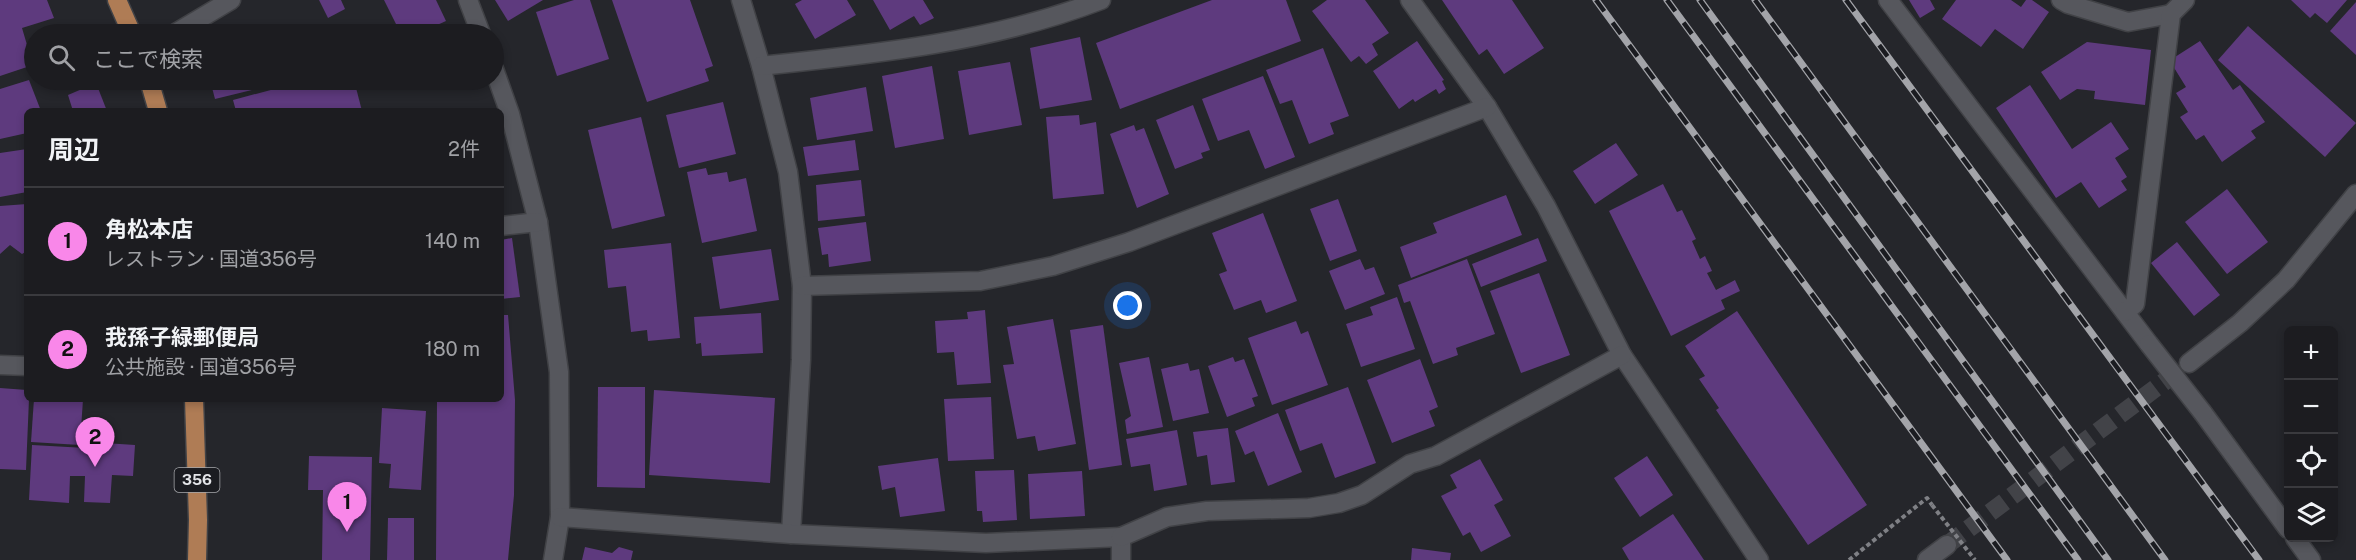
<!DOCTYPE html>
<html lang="ja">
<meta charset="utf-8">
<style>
:root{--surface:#1c1c20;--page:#29292d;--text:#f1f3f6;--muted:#a0a1a5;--line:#3a3a3e;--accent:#f987e9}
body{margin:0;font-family:"Public Sans","Noto Sans JP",sans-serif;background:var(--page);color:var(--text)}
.controls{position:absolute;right:18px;bottom:18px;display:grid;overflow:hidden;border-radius:9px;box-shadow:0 3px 9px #0003}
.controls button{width:54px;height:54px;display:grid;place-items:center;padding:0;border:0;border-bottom:2px solid var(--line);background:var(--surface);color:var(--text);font:30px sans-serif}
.you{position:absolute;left:1128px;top:306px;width:21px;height:21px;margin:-15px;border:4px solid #fff;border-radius:50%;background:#1a73e8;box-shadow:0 0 0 9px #1a73e833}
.badge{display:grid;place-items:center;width:39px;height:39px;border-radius:50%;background:var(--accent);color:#111;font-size:20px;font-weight:700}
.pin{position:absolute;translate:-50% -50px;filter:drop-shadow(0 2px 3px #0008)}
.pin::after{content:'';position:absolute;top:32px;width:21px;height:18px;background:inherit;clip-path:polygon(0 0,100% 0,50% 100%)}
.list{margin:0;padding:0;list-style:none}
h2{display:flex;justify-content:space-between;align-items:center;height:78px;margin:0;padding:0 24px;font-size:26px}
h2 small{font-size:20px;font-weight:400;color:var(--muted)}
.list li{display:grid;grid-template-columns:39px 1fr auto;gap:18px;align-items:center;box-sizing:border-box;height:108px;padding:0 24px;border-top:2px solid var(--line)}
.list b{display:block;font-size:22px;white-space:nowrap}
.list p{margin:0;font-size:20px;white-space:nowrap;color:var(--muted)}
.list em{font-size:20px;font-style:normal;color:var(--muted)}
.icon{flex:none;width:33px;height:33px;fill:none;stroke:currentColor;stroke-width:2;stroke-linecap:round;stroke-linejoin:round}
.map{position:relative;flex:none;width:2356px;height:560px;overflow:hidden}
.search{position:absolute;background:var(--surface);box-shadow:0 3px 9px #0003;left:24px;top:24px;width:480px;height:66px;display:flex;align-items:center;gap:15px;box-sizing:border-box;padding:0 21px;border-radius:33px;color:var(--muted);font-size:22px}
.panel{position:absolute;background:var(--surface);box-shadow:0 3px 9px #0003;left:24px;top:108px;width:480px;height:294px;border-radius:9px}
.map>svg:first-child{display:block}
.building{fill:#5e3a7e}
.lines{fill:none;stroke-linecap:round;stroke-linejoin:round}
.tertiary-tunnel{stroke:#424348;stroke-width:18;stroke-dasharray:18 9;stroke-linecap:butt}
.minor-casing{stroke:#414246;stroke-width:21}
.tertiary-casing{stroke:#414246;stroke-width:21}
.trunk-casing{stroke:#414246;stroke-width:21}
.path{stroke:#7f8085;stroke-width:4;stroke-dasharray:4.5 3;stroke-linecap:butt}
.minor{stroke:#56575d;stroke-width:18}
.tertiary{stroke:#56575d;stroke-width:18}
.trunk{stroke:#af7c55;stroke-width:18}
.rail-casing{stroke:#a3a4a9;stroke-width:7}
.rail{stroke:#1b1c21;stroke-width:4.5;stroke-dasharray:14;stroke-linecap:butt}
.minor-bridge-casing{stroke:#414246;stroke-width:21;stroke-linecap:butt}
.path-bridge{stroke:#7f8085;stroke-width:4;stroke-dasharray:4.5 3;stroke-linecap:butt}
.minor-bridge{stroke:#56575d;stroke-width:18}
.labels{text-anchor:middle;stroke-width:6;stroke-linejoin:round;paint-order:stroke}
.shield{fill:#1b1c21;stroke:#a8a9ad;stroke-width:1.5}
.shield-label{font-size:15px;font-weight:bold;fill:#e4e5e9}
</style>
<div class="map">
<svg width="2356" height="560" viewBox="0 0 2356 560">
<rect width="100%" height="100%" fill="#25262b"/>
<g class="building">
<polygon points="0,0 47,0 54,18 22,28 33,65 0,76"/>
<polygon points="319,0 341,0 345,9 328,18"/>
<polygon points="384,0 436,0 446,21 417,34 401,34"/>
<polygon points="495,0 543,0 508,21"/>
<polygon points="574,0 590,0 609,59 557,76 536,12"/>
<polygon points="612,0 690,0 713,66 705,69 709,81 647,102"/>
<polygon points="802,0 847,0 856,15 815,39 795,4"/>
<polygon points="873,0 923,0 934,18 920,25 914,16 890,30"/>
<polygon points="1212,0 1286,0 1301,41 1120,109 1096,43"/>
<polygon points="1327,0 1365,0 1389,33 1372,44 1378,55 1366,64 1359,56 1351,62 1312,11"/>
<polygon points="1442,0 1512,0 1544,48 1504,74 1487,49 1479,55"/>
<polygon points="1909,0 1930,0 1935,9 1920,18"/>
<polygon points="1956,0 2011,0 2021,7 2026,0 2032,0 2049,12 2023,49 1995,29 1981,47 1942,19"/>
<polygon points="2291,0 2347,0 2327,23 2315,13 2310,18"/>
<polygon points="2356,2 2356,55 2330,31"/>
<polygon points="318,25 320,34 281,34"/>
<polygon points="2248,26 2356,123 2325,157 2218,60"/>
<polygon points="263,27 265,34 236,34"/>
<polygon points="1080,37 1092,100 1040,109 1030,48"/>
<polygon points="1417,41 1444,80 1442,81 1446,89 1439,94 1436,89 1415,102 1413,99 1399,109 1373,71"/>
<polygon points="2200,41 2233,90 2240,85 2265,122 2251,131 2256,138 2222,162 2204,135 2196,140 2180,117 2188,112 2176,93 2186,87 2173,66 2175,57"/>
<polygon points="2087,42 2151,50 2145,105 2094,99 2095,91 2077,89 2060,100 2041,72"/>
<polygon points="1323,48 1349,116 1330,123 1334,134 1309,144 1292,100 1280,104 1266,70"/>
<polygon points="1010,62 1022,125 969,135 958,71"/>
<polygon points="932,66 944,139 895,148 882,76"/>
<polygon points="1263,76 1295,157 1265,169 1249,130 1218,141 1202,99"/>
<polygon points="29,80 41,111 27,111 27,133 0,139 0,89"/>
<polygon points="210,80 276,80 277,84 215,99"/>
<polygon points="308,80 354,80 362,111 236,111 233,100"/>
<polygon points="96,83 107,111 73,111 68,95"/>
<polygon points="2030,85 2072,149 2111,122 2129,149 2115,158 2127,177 2121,181 2127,190 2099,208 2081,182 2056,198 1996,108"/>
<polygon points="866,87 873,131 817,140 810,98"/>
<polygon points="723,102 736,154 679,168 666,115"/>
<polygon points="1193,105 1210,150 1201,153 1203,158 1175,169 1156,120"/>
<polygon points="1079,115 1080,125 1096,122 1104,194 1053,199 1046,117"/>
<polygon points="641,117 665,216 612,229 588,130"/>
<polygon points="1134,125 1136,131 1144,128 1169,194 1137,208 1110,134"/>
<polygon points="855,140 859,170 808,176 803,147"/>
<polygon points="1616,143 1638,175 1595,204 1573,171"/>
<polygon points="27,149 27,192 0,197 0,153"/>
<polygon points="706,168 708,175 727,172 729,182 746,178 757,231 702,243 687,172"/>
<polygon points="861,180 865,216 818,221 816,185"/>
<polygon points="1663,184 1677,212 1682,210 1696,239 1692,241 1700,259 1705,256 1712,271 1707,273 1716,290 1735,280 1740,291 1721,300 1725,309 1671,336 1609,211"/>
<polygon points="2227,189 2268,242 2227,274 2185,222"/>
<polygon points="1506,195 1522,235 1411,278 1400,247 1437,233 1433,223"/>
<polygon points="1338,199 1357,251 1330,261 1310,209"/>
<polygon points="27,204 27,251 22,254 10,245 0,254 0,206"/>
<polygon points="1263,213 1297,301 1266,313 1261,300 1234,310 1219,274 1227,271 1212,233"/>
<polygon points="866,222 871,261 829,267 828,254 822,255 818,228"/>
<polygon points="512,238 520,297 501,299 501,240"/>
<polygon points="1538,238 1547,261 1481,287 1472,264"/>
<polygon points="2177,242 2220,295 2194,316 2151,263"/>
<polygon points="671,243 680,338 648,341 647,330 631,332 626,286 608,288 604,250"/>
<polygon points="771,249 779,300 720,309 712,257"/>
<polygon points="1360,259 1365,270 1374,267 1385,294 1345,310 1329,271"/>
<polygon points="1467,259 1495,334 1456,348 1458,355 1433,364 1410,301 1404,303 1398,285"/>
<polygon points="1539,273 1570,355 1521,373 1490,291"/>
<polygon points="1397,297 1415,349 1361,367 1346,324 1373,315 1370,307"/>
<polygon points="985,310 991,383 957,385 954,352 937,353 935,321 968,319 967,312"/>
<polygon points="1737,311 1867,505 1808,545 1716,410 1719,408 1699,379 1705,376 1685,346"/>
<polygon points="761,313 763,353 702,356 701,343 696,344 694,317"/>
<polygon points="501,315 508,315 515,400 514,495 508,560 436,560 437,399 501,399"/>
<polygon points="1053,319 1076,444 1038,451 1035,436 1017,439 1003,365 1014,364 1007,327"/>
<polygon points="1296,321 1301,334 1308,331 1328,385 1272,405 1248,338"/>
<polygon points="1103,325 1122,465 1089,470 1070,330"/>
<polygon points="1149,357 1163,427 1127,434 1125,420 1131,416 1119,363"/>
<polygon points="1233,357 1235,362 1244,359 1258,396 1252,398 1255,406 1227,417 1208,366"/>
<polygon points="1420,359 1438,407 1429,411 1435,426 1392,443 1367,380"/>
<polygon points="1188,363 1190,371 1199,369 1209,413 1173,421 1161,369"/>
<polygon points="598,387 645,387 645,488 597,487"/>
<polygon points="1348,387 1376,463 1335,478 1322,443 1300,451 1285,410"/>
<polygon points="0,388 27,390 27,399 29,399 26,470 0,469"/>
<polygon points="654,390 775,398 770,483 649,475"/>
<polygon points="991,397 994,459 948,461 944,399"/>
<polygon points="34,399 83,399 80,445 31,442"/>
<polygon points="382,408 426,411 421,490 389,488 391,464 379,463"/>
<polygon points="1278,413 1302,472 1268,486 1254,451 1245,455 1235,431"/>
<polygon points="1228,428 1235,482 1211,485 1207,455 1197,457 1193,432"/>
<polygon points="1177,430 1187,485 1154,491 1150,464 1131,467 1126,439"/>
<polygon points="89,442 135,445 133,476 112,475 110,503 84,502 85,476 70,476 69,503 29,500 32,445 86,448 89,448"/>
<polygon points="309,456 372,457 370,560 322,560 323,490 308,490"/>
<polygon points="1647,456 1673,495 1640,517 1614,478"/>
<polygon points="938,458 945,511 900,517 895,487 882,490 878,466"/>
<polygon points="1480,459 1503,500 1494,505 1511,536 1481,552 1470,532 1463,536 1441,496 1457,488 1450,475"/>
<polygon points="1014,470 1017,520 983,522 982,511 977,511 975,471"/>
<polygon points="1082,471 1085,516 1030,519 1028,474"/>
<polygon points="1673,514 1704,560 1629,560 1622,548"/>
<polygon points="388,518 414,518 414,560 387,560"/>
<polygon points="585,547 612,553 619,547 633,551 631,560 582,560"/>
<polygon points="1412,548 1451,553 1450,560 1411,560"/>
</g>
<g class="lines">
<polyline class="tertiary-tunnel" points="1947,545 2189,363"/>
<defs>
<g id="minor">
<polyline points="468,0 481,34"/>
<polyline points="741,0 761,66 788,172 802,286 801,360 791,534"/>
<polyline points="1410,0 1487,107 1546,206 1622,355 1759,560"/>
<polyline points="1888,0 2149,344"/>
<polyline points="2061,0 2068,4 2128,22 2171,14"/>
<polyline points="174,34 231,0"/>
<path d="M 761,66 C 876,54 992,42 1101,0"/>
<polyline points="494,69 510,114 538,222 559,372 560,517 553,560"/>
<polyline points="501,226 538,222"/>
<polyline points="802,286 980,281 1053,266 1129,242 1487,107"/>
<polyline points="2125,312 2135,304 2171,14 2185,0"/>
<polyline points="0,365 27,366"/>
<polyline points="2203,413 2288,529"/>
<polyline points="560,517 791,534 986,543 1121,537 1121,560"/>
<polyline points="1121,537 1167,517 1207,511 1309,508 1339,503 1362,495 1410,464 1436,456 1622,355"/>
<polyline points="2295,538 2311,560"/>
</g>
<g id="tertiary">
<polyline points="2189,363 2240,323 2286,280 2356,194"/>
<polyline points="1927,560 1947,545"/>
</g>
<g id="trunk">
<polyline points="117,0 132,34"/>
<polyline points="149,80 158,111"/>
<polyline points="194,399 198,520 197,560"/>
</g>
</defs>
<use href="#minor" class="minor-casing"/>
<use href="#tertiary" class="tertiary-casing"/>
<use href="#trunk" class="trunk-casing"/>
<polyline class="path" points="1849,560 1927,498 1932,505"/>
<use href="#minor" class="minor"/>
<use href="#tertiary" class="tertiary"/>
<use href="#trunk" class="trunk"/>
<defs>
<g id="rail">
<polyline points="1596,0 2007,560"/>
<polyline points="1667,0 2078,560"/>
<polyline points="1700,0 2108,560"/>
<polyline points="1755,0 2165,560"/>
<polyline points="1846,0 2259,560"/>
</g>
</defs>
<use href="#rail" class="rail-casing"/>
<use href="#rail" class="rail"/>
<defs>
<polyline id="minor-bridge" points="2149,344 2203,413"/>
</defs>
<use href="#minor-bridge" class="minor-bridge-casing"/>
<polyline class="path-bridge" points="1932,505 1975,560"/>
<use href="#minor-bridge" class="minor-bridge"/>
</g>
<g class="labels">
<rect class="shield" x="174.5" y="468" width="45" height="24" rx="4.5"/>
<g class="shield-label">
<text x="197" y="485">356</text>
</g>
</g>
</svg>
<div class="controls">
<button>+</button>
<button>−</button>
<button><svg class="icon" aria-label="locate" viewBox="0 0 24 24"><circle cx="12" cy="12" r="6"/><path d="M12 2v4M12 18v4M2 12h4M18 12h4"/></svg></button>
<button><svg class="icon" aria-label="layers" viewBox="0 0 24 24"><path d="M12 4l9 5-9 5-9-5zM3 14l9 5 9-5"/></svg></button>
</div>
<div class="you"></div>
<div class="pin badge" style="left:347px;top:532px">1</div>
<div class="pin badge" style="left:95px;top:467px">2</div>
<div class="search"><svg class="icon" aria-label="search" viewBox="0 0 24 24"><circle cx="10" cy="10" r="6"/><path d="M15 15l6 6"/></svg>ここで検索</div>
<section class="panel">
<h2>周辺<small>2件</small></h2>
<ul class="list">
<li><span class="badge">1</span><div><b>角松本店</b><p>レストラン · 国道356号</p></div><em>140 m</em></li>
<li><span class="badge">2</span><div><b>我孫子緑郵便局</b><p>公共施設 · 国道356号</p></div><em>180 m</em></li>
</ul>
</section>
</div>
